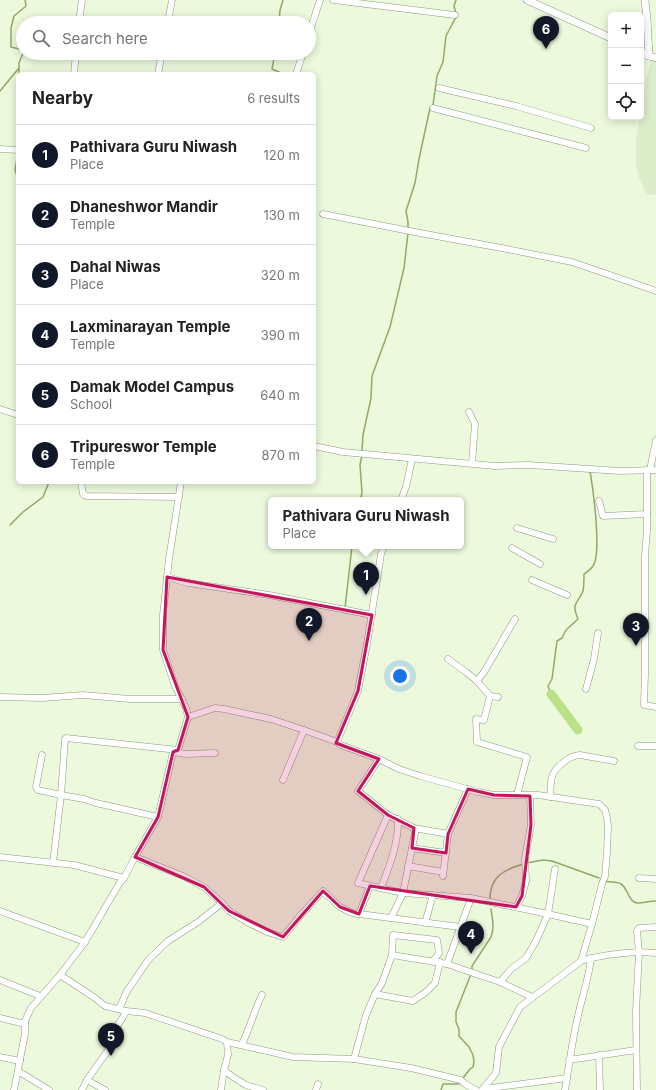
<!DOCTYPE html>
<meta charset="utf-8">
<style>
:root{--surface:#fff;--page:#f2f2f2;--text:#222;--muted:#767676;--line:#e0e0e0;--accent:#111827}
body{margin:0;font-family:Inter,sans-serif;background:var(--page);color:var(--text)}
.controls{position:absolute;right:12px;top:12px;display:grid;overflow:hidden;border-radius:6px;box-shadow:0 2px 10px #0003}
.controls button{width:36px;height:36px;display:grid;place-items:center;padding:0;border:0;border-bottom:1px solid var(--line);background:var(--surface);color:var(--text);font:20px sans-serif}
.you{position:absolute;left:400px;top:676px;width:14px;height:14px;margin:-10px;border:3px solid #fff;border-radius:50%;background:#1a73e8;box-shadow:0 0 0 6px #1a73e833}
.badge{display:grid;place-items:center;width:26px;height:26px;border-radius:50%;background:var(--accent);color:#fff;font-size:13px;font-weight:700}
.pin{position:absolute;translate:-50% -33px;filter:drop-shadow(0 1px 2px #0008)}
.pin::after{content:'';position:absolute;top:21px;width:14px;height:12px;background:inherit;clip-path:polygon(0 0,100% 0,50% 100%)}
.popup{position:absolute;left:268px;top:497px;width:196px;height:52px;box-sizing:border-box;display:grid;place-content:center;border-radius:6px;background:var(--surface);filter:drop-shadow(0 1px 3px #0005);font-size:13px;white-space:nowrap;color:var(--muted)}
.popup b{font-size:15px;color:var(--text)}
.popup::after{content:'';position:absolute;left:50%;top:100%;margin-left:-8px;border:8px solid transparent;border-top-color:var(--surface)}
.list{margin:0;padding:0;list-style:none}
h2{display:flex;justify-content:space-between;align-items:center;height:52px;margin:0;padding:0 16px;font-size:17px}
h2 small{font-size:13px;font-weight:400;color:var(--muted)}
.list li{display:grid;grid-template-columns:26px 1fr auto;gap:12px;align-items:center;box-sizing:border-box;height:60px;padding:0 16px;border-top:1px solid var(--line)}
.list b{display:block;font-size:15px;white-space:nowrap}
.list p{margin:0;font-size:13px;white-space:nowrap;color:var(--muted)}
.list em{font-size:13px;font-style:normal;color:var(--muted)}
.icon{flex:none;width:22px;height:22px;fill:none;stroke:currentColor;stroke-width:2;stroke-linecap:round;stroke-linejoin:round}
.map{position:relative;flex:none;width:656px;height:1090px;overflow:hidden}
.search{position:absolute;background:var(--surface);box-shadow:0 2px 10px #0003;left:16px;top:16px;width:300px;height:44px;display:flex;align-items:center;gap:10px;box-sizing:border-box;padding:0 14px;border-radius:22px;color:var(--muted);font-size:15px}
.panel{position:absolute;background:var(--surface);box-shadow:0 2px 10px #0003;left:16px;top:72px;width:300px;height:412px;border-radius:6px}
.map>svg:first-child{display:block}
.built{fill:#ddedca}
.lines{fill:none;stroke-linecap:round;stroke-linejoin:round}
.stream{stroke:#8eab68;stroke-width:1.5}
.river{stroke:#bae185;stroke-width:9}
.minor-casing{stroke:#8d9a7f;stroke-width:7}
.tertiary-casing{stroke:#8d9a7f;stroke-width:8}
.minor{stroke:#fff;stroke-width:6}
.tertiary{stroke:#fff;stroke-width:7}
.marked{fill:#c2185b;fill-opacity:0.2;stroke:#c2185b;stroke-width:3;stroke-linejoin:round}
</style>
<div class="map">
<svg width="656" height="1090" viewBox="0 0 656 1090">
<rect width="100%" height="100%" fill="#ecf9dc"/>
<polygon class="built" points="651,61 656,62 656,195 651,195 646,193 639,178 636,165 636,138 640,117 641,117 641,109 646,80"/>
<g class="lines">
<g class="stream">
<polyline points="456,0 454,6 456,14"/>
<polyline points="279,23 280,10 283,0"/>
<polyline points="23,50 11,47 11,28 14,16 26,6 25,0"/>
<polyline points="275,53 272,69 279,72 279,74"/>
<polyline points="19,68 19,74"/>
<polyline points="0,91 19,68 19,63 23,53"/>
<polyline points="433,105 437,76 443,62 446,36 456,17"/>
<polyline points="18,152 15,170 18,179"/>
<polyline points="408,229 408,222 406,211 415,183 419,159 430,108"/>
<polyline points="362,451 363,435 371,398 372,376 390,327 404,268 408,233"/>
<polyline points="360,500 362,493 360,465 362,455"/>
<polyline points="10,525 23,512 43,497 49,482"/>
<polyline points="345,608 352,546"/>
<path d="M 551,694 L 548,686 L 552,679 L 557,641 L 562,638 L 566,630 L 578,619 C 571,602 577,605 583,591 C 584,586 584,579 584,574 C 587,572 591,569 593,566 C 602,554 593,488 590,471"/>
<polyline points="526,863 543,860 552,861 599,878"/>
<path d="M 605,881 C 610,883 616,881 621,884 C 628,888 628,902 637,903 C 643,903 650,901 656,901"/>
<path d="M 490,899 C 490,877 503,870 523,864"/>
<path d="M 472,971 L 472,966 L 491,937 C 495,927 492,918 491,909"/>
<polyline points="463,1078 470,1069 473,1067 474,1062 473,1055 469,1047 459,1036 459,1029 456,1022 456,1012 471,974"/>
<polyline points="441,1090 443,1084 459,1084"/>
</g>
<polyline class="river" points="551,694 578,730"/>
<defs>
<g id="minor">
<polyline points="333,0 455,15"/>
<polyline points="79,23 82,0"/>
<polyline points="168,23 172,0"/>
<polyline points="309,34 320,0"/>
<polyline points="74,74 76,53"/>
<polyline points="158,74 162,53"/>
<polyline points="296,74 303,53"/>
<polyline points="439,88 516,106 591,128"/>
<polyline points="433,108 586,148"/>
<polyline points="0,149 18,150"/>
<polyline points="323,214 420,233 507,249 572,262 656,291"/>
<polyline points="0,409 18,415"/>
<polyline points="469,412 475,424 472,463"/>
<polyline points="314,446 343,452 495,466 529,465 620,471 656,470"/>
<polyline points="647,470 647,530 645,556 645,673 644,705 656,707"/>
<polyline points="650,470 656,440"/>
<polyline points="81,482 83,494 86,496 179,497"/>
<polyline points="401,500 406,487 412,459"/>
<polyline points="599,501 603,516 647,514"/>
<polyline points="517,528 553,539"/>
<polyline points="512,548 540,564"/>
<polyline points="167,577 188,583 269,595 372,615"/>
<polyline points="532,580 567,595"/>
<polyline points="448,659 466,672 477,681 490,696"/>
<polyline points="477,681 484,672 515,619"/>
<polyline points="586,689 594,659 598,633"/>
<polyline points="0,697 42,698 83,695 130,699 182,699"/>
<polyline points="498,697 490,696 484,720 476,719 477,742 527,757 517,795"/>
<polyline points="188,717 215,708 224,709 271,719 304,730 337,742 341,745 379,759 399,769 420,776 478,792 494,795 538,795 599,804 605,810 607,818 608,826 607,853 605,876 602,884 592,924"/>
<polyline points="337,742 358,691 367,644 381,554 384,546"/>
<polyline points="638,746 656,746"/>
<polyline points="173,752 186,754 215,753"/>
<polyline points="42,755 36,787 38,790 61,795 53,863"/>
<polyline points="379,759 358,791 388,815 358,883 403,893 471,898 548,914 555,869"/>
<polyline points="283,780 304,730"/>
<path d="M 550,797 C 551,790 550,783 552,777 C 554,768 570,755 580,755 L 614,761"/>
<polyline points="388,815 414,828 415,833 403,893 391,918"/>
<polyline points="158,817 96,803 84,799 61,795 65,739 66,738 178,750"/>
<polyline points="414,828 448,834"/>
<polyline points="412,848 446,853"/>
<polyline points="0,857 74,865 124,878"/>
<polyline points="135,857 183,876 204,887 222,903 229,911 247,922 267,932 283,937 300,916 323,891 340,907 352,913 460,927"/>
<polyline points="408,866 443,872"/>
<polyline points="443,876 448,834 468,789"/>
<polyline points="639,878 656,879"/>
<path d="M 381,888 C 389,867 399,843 398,819"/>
<polyline points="516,907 522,896 526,881 525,858 531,825 530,796"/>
<polyline points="0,911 85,942"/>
<polyline points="359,914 370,886"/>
<polyline points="425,923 433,895"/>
<polyline points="392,955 382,983 375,994 413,1001 426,992 435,983 440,962"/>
<polyline points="433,961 439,953 437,940 393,935 392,955 447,964 476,974 500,982"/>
<polyline points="447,964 471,898"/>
<polyline points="60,975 95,998 105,1006 126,1011 145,1013 222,1039 227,1042 293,1057 354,1059 411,1068 461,1080 465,1084 476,1090"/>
<polyline points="0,980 40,996"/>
<polyline points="532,997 500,982 511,969 526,958 536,941 548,914 592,924 581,961"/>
<polyline points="119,1009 127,991 149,959 168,941 198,922 222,903"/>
<polyline points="0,1018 25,1024"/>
<path d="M 242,1044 C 250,1028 254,1011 262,995"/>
<polyline points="599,1055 600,1090"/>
<polyline points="0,1057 20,1061"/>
<polyline points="354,1059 366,1015 375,994"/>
<polyline points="569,1060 636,1050"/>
<polyline points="224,1070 233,1077 246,1085 263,1090"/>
<polyline points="18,1071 49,1090"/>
<polyline points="87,1080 105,1090"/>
<path d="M 483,1089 L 567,1078 C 570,1058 573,1037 578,1016 C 582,997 589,978 591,958"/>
<polyline points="14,1090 25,1034 25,1021 31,1008 60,975 85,942 119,884 124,878 135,857 158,817 173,752 178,750 188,717 186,708 175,686 163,650 163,615 169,559 181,482"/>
<polyline points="82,1090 87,1080 109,1049 114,1031 123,1017 126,1011"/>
<polyline points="221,1090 224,1070 228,1055 227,1042"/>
<polyline points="316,1090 318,1084"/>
<path d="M 482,1090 L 496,1073 L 499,1047 L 520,1007 L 581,961 C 600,955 619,953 639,952 L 637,931 L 639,928 L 656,927"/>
<polyline points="565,1090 567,1078"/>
<polyline points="637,1090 636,1011 639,952 656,953"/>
</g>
<g id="tertiary">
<polyline points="527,0 611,38"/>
<polyline points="645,0 647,19 649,56"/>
<polyline points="641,52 649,56 656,58"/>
</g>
</defs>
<use href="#minor" class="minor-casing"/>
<use href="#tertiary" class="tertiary-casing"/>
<use href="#minor" class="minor"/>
<use href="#tertiary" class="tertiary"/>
</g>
<path class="marked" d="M 167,577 L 372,615 L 358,691 L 336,743 L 379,759 L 358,791 L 388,815 L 414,828 L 412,848 L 446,853 L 448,834 L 468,789 L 494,795 L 530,796 L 531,825 L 522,896 L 516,907 L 370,886 L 359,914 L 340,907 L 323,891 L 283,937 L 229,911 L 204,887 L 135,857 L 158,817 L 173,752 L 178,750 L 188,717 L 163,650 Z"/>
</svg>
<div class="controls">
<button>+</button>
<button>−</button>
<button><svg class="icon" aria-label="locate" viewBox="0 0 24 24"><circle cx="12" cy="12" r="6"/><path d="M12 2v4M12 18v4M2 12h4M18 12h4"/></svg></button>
</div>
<div class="you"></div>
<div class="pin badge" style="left:366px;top:595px">1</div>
<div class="popup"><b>Pathivara Guru Niwash</b>Place</div>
<div class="pin badge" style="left:309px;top:641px">2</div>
<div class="pin badge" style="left:636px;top:646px">3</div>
<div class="pin badge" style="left:471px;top:954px">4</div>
<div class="pin badge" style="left:111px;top:1056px">5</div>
<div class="pin badge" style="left:546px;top:49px">6</div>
<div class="search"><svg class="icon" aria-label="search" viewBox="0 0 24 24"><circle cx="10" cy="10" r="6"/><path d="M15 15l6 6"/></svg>Search here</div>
<section class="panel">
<h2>Nearby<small>6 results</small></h2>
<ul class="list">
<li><span class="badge">1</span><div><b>Pathivara Guru Niwash</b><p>Place</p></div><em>120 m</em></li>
<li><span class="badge">2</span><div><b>Dhaneshwor Mandir</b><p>Temple</p></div><em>130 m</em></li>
<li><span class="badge">3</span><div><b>Dahal Niwas</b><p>Place</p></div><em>320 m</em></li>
<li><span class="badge">4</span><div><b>Laxminarayan Temple</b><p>Temple</p></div><em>390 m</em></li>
<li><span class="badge">5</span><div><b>Damak Model Campus</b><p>School</p></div><em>640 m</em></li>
<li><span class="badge">6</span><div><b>Tripureswor Temple</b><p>Temple</p></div><em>870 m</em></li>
</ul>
</section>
</div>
